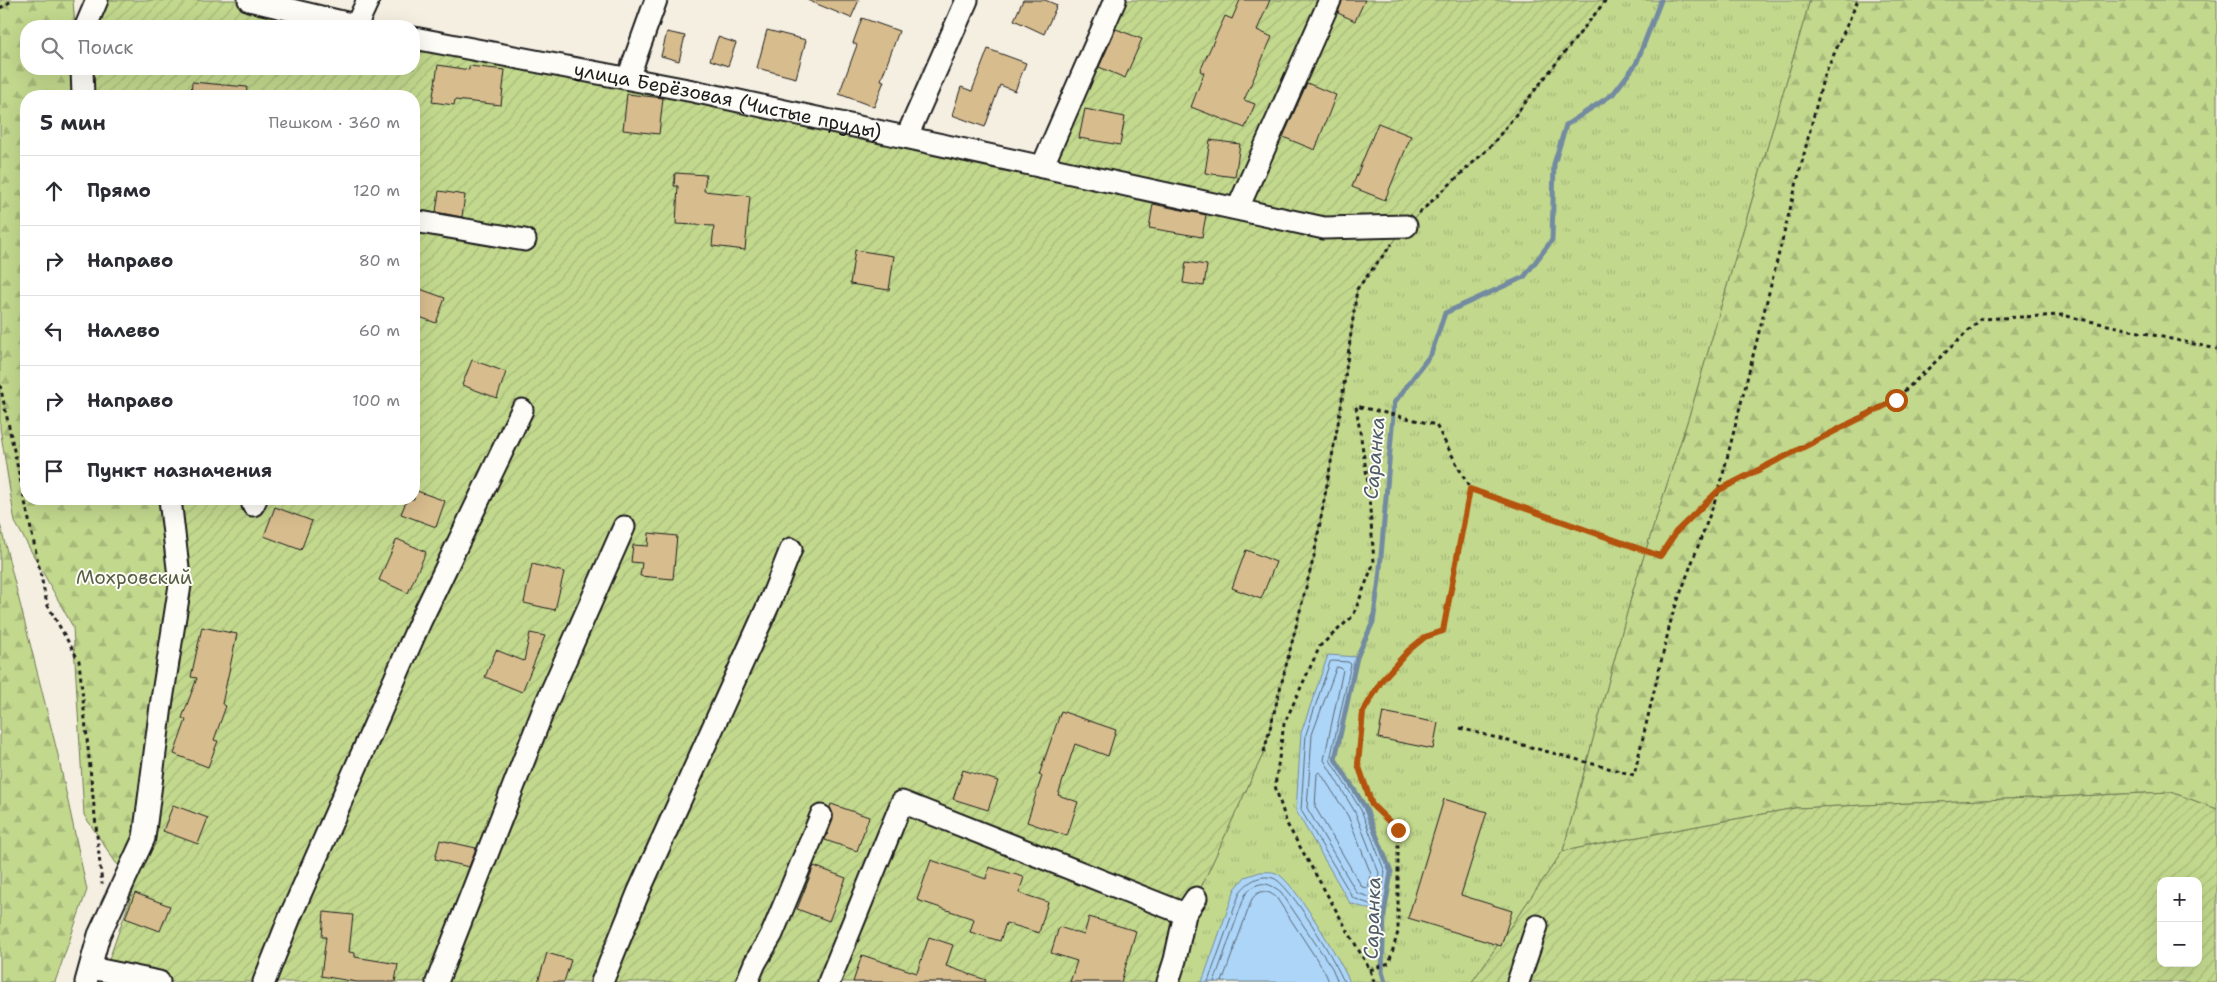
<!DOCTYPE html>
<html lang="ru">
<meta charset="utf-8">
<style>
:root{--surface:#fff;--page:#f7f7f7;--text:#2b2b33;--muted:#7c7c81;--line:#e1e1e2}
body{margin:0;font-family:"Shantell Sans",sans-serif;background:var(--page);color:var(--text)}
.controls{position:absolute;right:15px;bottom:15px;display:grid;overflow:hidden;border-radius:10px;box-shadow:0 5px 20px #0002}
.controls button{width:45px;height:45px;display:grid;place-items:center;padding:0;border:0;border-bottom:1px solid var(--line);background:var(--surface);color:var(--text);font:25px sans-serif}
.stop{position:absolute;width:15px;height:15px;margin:-11px;border:4px solid #b45309;border-radius:50%;background:#fff}
.stop.end{background:#b45309;border-color:#fff;box-shadow:0 1px 5px #0008}
.list{margin:0;padding:0;list-style:none}
h2{display:flex;justify-content:space-between;align-items:center;height:65px;margin:0;padding:0 20px;font-size:21px}
h2 small{font-size:16px;font-weight:400;color:var(--muted)}
.list li{display:grid;grid-template-columns:32px 1fr auto;gap:15px;align-items:center;box-sizing:border-box;height:70px;padding:0 20px;border-top:1px solid var(--line)}
.list b{display:block;font-size:19px;white-space:nowrap}
.list em{font-size:16px;font-style:normal;color:var(--muted)}
.icon{flex:none;width:28px;height:28px;fill:none;stroke:currentColor;stroke-width:2;stroke-linecap:round;stroke-linejoin:round}
.map{position:relative;flex:none;width:2217px;height:982px;overflow:hidden}
.search{position:absolute;background:var(--surface);box-shadow:0 5px 20px #0002;left:20px;top:20px;width:400px;height:55px;display:flex;align-items:center;gap:12px;box-sizing:border-box;padding:0 18px;border-radius:20px;color:var(--muted);font-size:19px}
.panel{position:absolute;background:var(--surface);box-shadow:0 5px 20px #0002;left:20px;top:90px;width:400px;height:415px;border-radius:20px}
.map>svg:first-child{display:block}
.grass{fill:url(#grass-tufts);stroke:#6f7a54}
.forest{fill:url(#forest-firs);stroke:#6f7a54}
.garden{fill:url(#garden-furrows);stroke:#6f7a54;fill-rule:evenodd}
.water{fill:#add5f8;stroke:#738ba0}
.lines{fill:none;stroke-linecap:round;stroke-linejoin:round}
.shore{stroke:#566674;stroke-width:1}
.stream{stroke:#738ba0;stroke-width:5}
.building{fill:#d7bc8d;stroke:#1c1c1c}
.minor-casing{stroke:#1c1c1c;stroke-width:25}
.path{stroke:#1c1c1c;stroke-width:3;stroke-dasharray:4 4;stroke-linecap:butt}
.minor{stroke:#fdfcf7;stroke-width:21}
.route{stroke:#b45309;stroke-width:6}
.labels{text-anchor:middle;stroke-width:4;stroke-linejoin:round;paint-order:stroke}
.street-label{font-size:19px;fill:#1c1c1c;stroke:#fdfcf7}
.park-label{font-size:19px;fill:#565e44;stroke:#fdfcf7}
.water-label{font-size:20px;font-style:italic;fill:#4f5d69;stroke:#fdfcf7}
</style>
<div class="map">
<svg width="2217" height="982" viewBox="0 0 2217 982">
<defs>
<pattern id="grass-tufts" width="24" height="20" patternUnits="userSpaceOnUse" patternTransform="scale(1.25)"><rect width="24" height="20" fill="#c2d88d"/><path d="M3 7l-1-3M5 7V3M7 7l1-3M15 17l-1-3M17 17v-4M19 17l1-3" fill="none" stroke="#a6b979"/></pattern>
<pattern id="forest-firs" width="22" height="20" patternUnits="userSpaceOnUse" patternTransform="scale(1.25)"><rect width="22" height="20" fill="#c2d88d"/><path d="M5 1l3.5 6h-7zM16 11l3.5 6h-7z" fill="#a6b979"/></pattern>
<pattern id="garden-furrows" width="10" height="10" patternUnits="userSpaceOnUse" patternTransform="scale(1.25)"><rect width="10" height="10" fill="#c2d88d"/><path d="M-1 1l2-2M0 10L10 0M9 11l2-2" fill="none" stroke="#a6b979"/></pattern>
</defs>
<rect width="100%" height="100%" fill="#f5efe2"/>
<filter id="ink" filterUnits="userSpaceOnUse"><feTurbulence type="fractalNoise" baseFrequency=".02" numOctaves="2"/><feDisplacementMap in="SourceGraphic" scale="10" xChannelSelector="R" yChannelSelector="G"/><feConvolveMatrix kernelMatrix="1 2 1 2 8 2 1 2 1" color-interpolation-filters="sRGB"/></filter>
<g filter="url(#ink)">
<polygon class="grass" points="1606,0 1810,0 1692,407 1634,587 1563,851 1472,982 1168,982 1196,898 1264,752 1314,556 1341,407 1357,289 1406,226 1491,146"/>
<g class="forest">
<polygon points="0,0 73,0 75,26 26,26 26,69 77,69 79,96 26,96 26,499 204,499 155,776 122,872 84,815 73,627 15,522 0,428"/>
<polygon points="1810,0 2217,0 2217,809 2171,792 1795,808 1563,851 1634,587 1692,407"/>
<polygon points="0,524 58,755 87,890 55,982 0,982"/>
</g>
<g class="garden">
<polygon points="97,0 249,0 359,26 86,26"/>
<polygon points="1115,0 1606,0 1491,146 1406,226 1357,289 1341,407 1314,556 1264,752 1196,898 1168,982 101,982 146,854 180,585 170,499 414,499 414,96 83,96 82,69 414,69 414,38 1042,167"/>
<path d="M 2171,792 L 2217,809 L 2217,982 L 1472,982 L 1563,851 L 1795,808 ZM 2161,881 L 2198,881 L 2198,963 L 2161,963 Z"/>
</g>
<g class="water">
<polygon points="1328,655 1357,657 1335,759 1365,807 1391,872 1384,914 1350,903 1296,811 1301,733"/>
<path d="M 1260,872 C 1264,872 1272,871 1276,873 C 1294,880 1341,962 1350,982 L 1202,982 L 1235,889 L 1245,877 Z"/>
</g>
<g class="lines">
<g class="shore">
<polygon points="1333,661 1348,662 1351,664 1330,760 1361,810 1385,872 1380,905 1378,907 1353,898 1301,810 1306,734 1330,662"/>
<polygon points="1337,667 1341,668 1343,670 1324,760 1355,812 1379,873 1375,897 1373,898 1357,893 1307,808 1312,735"/>
<polygon points="1320,772 1348,816 1371,874 1368,888 1362,887 1315,807 1317,774"/>
<path d="M 1208,982 L 1240,892 C 1248,882 1259,874 1273,878 C 1289,882 1337,964 1344,982"/>
<path d="M 1214,982 L 1245,895 C 1257,880 1267,881 1281,892 L 1332,968 L 1338,982"/>
<path d="M 1222,982 L 1252,899 C 1259,889 1267,890 1276,897 L 1325,972 L 1329,982"/>
</g>
<polyline class="stream" points="1385,982 1382,972 1384,914 1391,872 1365,807 1335,759 1357,657 1373,622 1379,580 1394,403 1431,354 1445,313 1524,277 1552,240 1554,164 1566,125 1613,94 1636,64 1661,0"/>
</g>
<g class="building">
<polygon points="807,0 859,0 851,18"/>
<polygon points="1023,0 1045,0 1057,5 1044,34 1014,20"/>
<polygon points="1240,0 1270,0 1257,30 1272,37 1244,100 1255,104 1245,128 1191,107 1204,73 1200,71 1225,16 1232,19"/>
<polygon points="1342,0 1365,0 1355,21 1338,13"/>
<polygon points="862,18 899,31 881,80 884,81 874,107 839,94 857,45 853,43"/>
<polygon points="1116,29 1142,39 1125,78 1099,67"/>
<polygon points="767,30 806,40 796,78 757,68"/>
<polygon points="667,32 685,36 679,61 661,56"/>
<polygon points="718,37 736,43 728,66 710,60"/>
<polygon points="988,49 1026,63 1015,91 1000,85 985,127 952,115 961,87 972,91"/>
<polygon points="438,65 469,70 469,66 505,70 501,105 455,100 454,105 432,102"/>
<polygon points="192,82 247,87 246,96 191,96"/>
<polygon points="1307,83 1336,95 1315,150 1283,137"/>
<polygon points="627,94 663,98 659,134 623,130"/>
<polygon points="1085,109 1125,117 1120,145 1079,138"/>
<polygon points="1378,123 1411,136 1385,200 1352,187"/>
<polygon points="1210,140 1240,144 1235,177 1205,173"/>
<polygon points="675,173 706,175 704,191 750,196 745,250 712,246 714,226 676,224 678,186 674,186"/>
<polygon points="439,191 465,195 462,217 436,212"/>
<polygon points="1153,204 1206,215 1202,237 1149,228"/>
<polygon points="855,250 894,256 889,290 850,284"/>
<polygon points="1186,262 1207,265 1204,286 1183,283"/>
<polygon points="420,289 445,298 436,323 414,315 414,306"/>
<polygon points="472,360 506,372 497,398 462,385"/>
<polygon points="414,490 445,501 436,527 401,514 407,499 414,499"/>
<polygon points="275,507 312,521 301,550 264,536"/>
<polygon points="649,533 677,536 673,579 640,576 642,563 631,562 633,545 648,546"/>
<polygon points="397,539 426,552 408,593 379,580"/>
<polygon points="1246,550 1276,562 1261,599 1232,588"/>
<polygon points="532,564 564,572 555,610 524,603"/>
<polygon points="202,627 237,634 222,704 226,706 214,740 218,741 208,767 174,754 186,720 182,718 197,678 191,677"/>
<polygon points="530,633 545,636 522,692 485,677 496,650 524,661"/>
<polygon points="1061,711 1116,730 1108,756 1075,744 1058,795 1078,802 1067,836 1027,822 1042,776 1039,775"/>
<polygon points="1383,712 1438,723 1433,749 1378,738"/>
<polygon points="963,770 998,781 988,810 953,799"/>
<polygon points="1444,799 1487,812 1461,895 1512,911 1501,946 1408,918"/>
<polygon points="831,804 869,817 857,851 825,840 833,820 833,814 830,807"/>
<polygon points="173,805 208,818 198,844 163,831"/>
<polygon points="440,840 476,848 469,867 435,859"/>
<polygon points="931,860 986,879 989,867 1024,877 1019,893 1048,902 1039,933 1006,923 1000,941 970,932 974,919 917,900"/>
<polygon points="814,866 846,878 829,921 797,909"/>
<polygon points="135,893 170,906 160,931 125,918"/>
<polygon points="324,912 353,915 349,952 355,953 355,957 398,964 395,982 357,982 321,976 326,937 322,937"/>
<polygon points="1089,917 1136,931 1121,982 1070,982 1077,961 1051,953 1059,927 1084,935"/>
<polygon points="929,937 953,945 946,966 986,980 985,982 853,982 862,955 917,973"/>
<polygon points="547,953 571,960 564,982 538,982"/>
</g>
<g class="lines">
<defs>
<g id="minor">
<polyline points="249,0 359,26"/>
<polyline points="86,26 97,0"/>
<polyline points="356,26 368,0"/>
<path id="s1" d="M 414,38 L 693,91 L 1324,228 L 1406,226"/>
<polyline points="82,69 83,96"/>
<polyline points="628,78 656,0"/>
<polyline points="907,136 967,0"/>
<polyline points="1042,167 1115,0"/>
<polyline points="1238,208 1330,0"/>
<polyline points="414,221 525,240"/>
<polyline points="253,505 256,499"/>
<polyline points="91,968 159,982"/>
<polyline points="86,982 99,935 144,838 161,706 180,585 170,499"/>
<polyline points="264,982 290,917 420,622 522,410"/>
<polyline points="437,982 545,706 624,527"/>
<polyline points="602,982 639,891 772,597 791,549"/>
<polyline points="747,982 755,963 772,934 821,816"/>
<polyline points="829,982 902,802 1185,914"/>
<polyline points="1168,982 1175,960 1185,914 1196,898"/>
<polyline points="1518,982 1537,926"/>
</g>
</defs>
<use href="#minor" class="minor-casing"/>
<g class="path">
<polyline points="0,8 13,0"/>
<polyline points="1419,213 1491,146 1606,0"/>
<polyline points="0,385 47,604 79,661 102,884"/>
<polyline points="1460,728 1634,775 1672,616 1719,490 1896,399 1981,319 2062,315 2217,349"/>
<polyline points="1264,752 1314,556 1341,407 1357,289 1392,244"/>
<polyline points="1370,970 1389,963 1398,932 1398,830 1371,805 1358,764 1363,712 1382,680 1409,650 1425,637 1443,631 1470,489 1661,556 1676,532 1719,490 1823,79 1858,0"/>
<polyline points="1374,982 1370,970 1287,824 1275,786 1284,724 1320,646 1353,616 1374,562 1368,483 1356,406 1436,425 1470,489"/>
</g>
<use href="#minor" class="minor"/>
</g>
</g>
<g class="lines" filter="url(#ink)">
<polyline class="route" points="1398,830 1372,805 1358,764 1363,712 1382,680 1409,650 1425,637 1443,631 1470,489 1660,556 1676,532 1719,490 1896,400"/>
</g>
<g class="labels">
<g class="street-label">
<text dy="7" stroke="none"><textPath href="#s1" startOffset="320">улица Берёзовая (Чистые пруды)</textPath></text>
</g>
<g class="park-label">
<text x="134" y="584">Мохровский</text>
</g>
<g class="water-label">
<text transform="translate(1374 458) rotate(-85)" y="7">Саранка</text>
<text transform="translate(1372 918) rotate(-88)" y="7">Саранка</text>
</g>
</g>
</svg>
<div class="controls">
<button>+</button>
<button>−</button>
</div>
<div class="stop" style="left:1896px;top:400px"></div>
<div class="stop end" style="left:1398px;top:830px"></div>
<div class="search"><svg class="icon" aria-label="search" viewBox="0 0 24 24"><circle cx="10" cy="10" r="6"/><path d="M15 15l6 6"/></svg>Поиск</div>
<section class="panel">
<h2>5 мин<small>Пешком · 360 m</small></h2>
<ul class="list">
<li><svg class="icon" aria-label="ahead" viewBox="0 0 24 24"><path d="M12 20V5M6 11l6-6 6 6"/></svg><div><b>Прямо</b></div><em>120 m</em></li>
<li><svg class="icon" aria-label="right" viewBox="0 0 24 24"><path d="M7 20v-9h11M14 6l5 5-5 5"/></svg><div><b>Направо</b></div><em>80 m</em></li>
<li><svg class="icon" aria-label="left" viewBox="0 0 24 24"><path d="M17 20v-9H6M10 6l-5 5 5 5"/></svg><div><b>Налево</b></div><em>60 m</em></li>
<li><svg class="icon" aria-label="right" viewBox="0 0 24 24"><path d="M7 20v-9h11M14 6l5 5-5 5"/></svg><div><b>Направо</b></div><em>100 m</em></li>
<li><svg class="icon" aria-label="arrive" viewBox="0 0 24 24"><path d="M6 21V4h12l-3 4 3 4H6"/></svg><div><b>Пункт назначения</b></div></li>
</ul>
</section>
</div>
